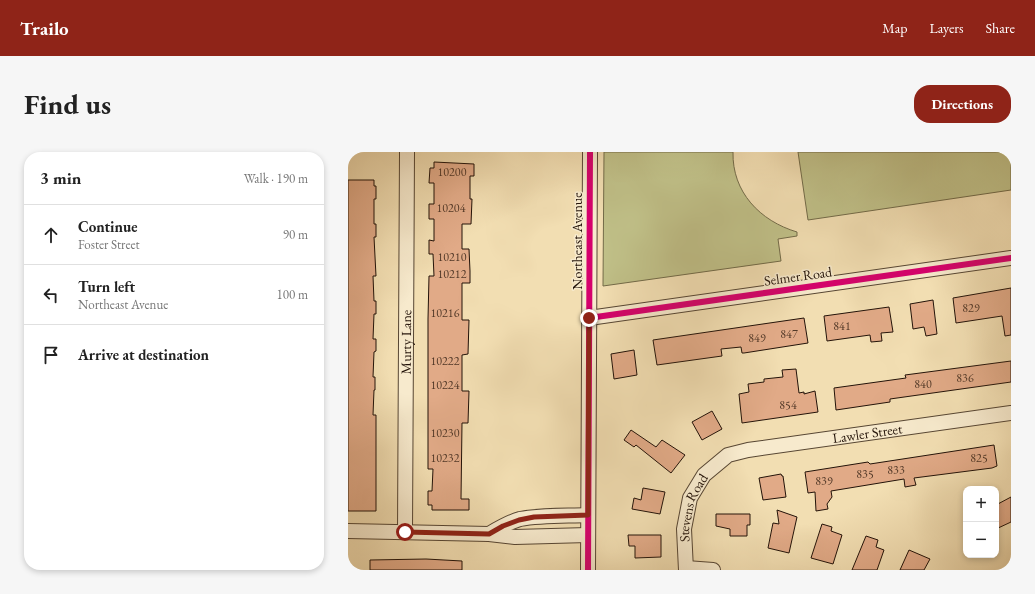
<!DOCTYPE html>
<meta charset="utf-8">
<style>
:root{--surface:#fff;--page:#f6f6f6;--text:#222;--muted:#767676;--line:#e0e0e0;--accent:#8f2418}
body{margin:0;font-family:"EB Garamond",serif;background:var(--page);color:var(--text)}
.controls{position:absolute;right:12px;bottom:12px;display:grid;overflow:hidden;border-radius:8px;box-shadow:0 2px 6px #0003}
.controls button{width:36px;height:36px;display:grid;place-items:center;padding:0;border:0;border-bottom:1px solid var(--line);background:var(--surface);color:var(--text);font:20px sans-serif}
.stop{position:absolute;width:12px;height:12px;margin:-9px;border:3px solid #8f2418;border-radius:50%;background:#fff}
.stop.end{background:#8f2418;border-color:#fff;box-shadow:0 1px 4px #0008}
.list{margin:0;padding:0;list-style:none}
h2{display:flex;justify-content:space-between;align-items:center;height:52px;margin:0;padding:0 16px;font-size:17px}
h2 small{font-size:13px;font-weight:400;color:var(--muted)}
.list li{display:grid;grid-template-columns:26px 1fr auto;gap:12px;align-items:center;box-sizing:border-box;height:60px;padding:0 16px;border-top:1px solid var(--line)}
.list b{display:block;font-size:15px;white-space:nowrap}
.list p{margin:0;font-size:13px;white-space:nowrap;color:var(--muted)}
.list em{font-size:13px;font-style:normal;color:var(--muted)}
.icon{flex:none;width:22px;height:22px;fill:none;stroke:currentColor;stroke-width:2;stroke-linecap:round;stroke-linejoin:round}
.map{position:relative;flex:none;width:663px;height:418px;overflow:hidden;border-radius:16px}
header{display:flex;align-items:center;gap:24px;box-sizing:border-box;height:56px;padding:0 20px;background:var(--accent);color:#fff}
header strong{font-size:19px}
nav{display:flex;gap:22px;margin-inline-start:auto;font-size:14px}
.intro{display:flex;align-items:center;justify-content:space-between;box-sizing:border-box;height:96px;padding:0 24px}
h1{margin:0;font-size:28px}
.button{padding:10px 18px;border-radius:16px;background:var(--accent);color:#fff;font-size:14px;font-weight:700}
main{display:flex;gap:24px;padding:0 24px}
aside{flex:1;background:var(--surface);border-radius:16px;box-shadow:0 2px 6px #0003}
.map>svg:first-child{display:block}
.green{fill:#c0c088;stroke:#726a48}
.building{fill:#e1aa87;stroke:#231309}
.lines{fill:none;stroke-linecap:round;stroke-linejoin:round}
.minor-casing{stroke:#574633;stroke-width:16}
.minor{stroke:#f7eacd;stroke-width:14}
.cycleway-casing{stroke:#f7eacd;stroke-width:8}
.cycleway{stroke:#d6006c;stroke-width:6}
.route{stroke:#8f2418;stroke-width:5}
.labels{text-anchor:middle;stroke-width:3;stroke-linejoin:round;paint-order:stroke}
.number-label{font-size:12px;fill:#523928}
.street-label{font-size:14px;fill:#231309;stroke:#f7eacd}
</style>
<header>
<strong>Trailo</strong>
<nav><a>Map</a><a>Layers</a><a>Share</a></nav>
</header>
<div class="intro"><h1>Find us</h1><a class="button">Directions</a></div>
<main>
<aside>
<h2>3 min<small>Walk · 190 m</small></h2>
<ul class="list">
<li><svg class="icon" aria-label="ahead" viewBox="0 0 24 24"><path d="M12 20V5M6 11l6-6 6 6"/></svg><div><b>Continue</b><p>Foster Street</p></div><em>90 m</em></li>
<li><svg class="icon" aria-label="left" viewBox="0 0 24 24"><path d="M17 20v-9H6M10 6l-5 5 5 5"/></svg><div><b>Turn left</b><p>Northeast Avenue</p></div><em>100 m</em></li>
<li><svg class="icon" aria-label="arrive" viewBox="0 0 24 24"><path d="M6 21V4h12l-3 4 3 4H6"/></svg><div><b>Arrive at destination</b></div></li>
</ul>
</aside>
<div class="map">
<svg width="663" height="418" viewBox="0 0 663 418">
<rect width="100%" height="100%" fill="#f2deb2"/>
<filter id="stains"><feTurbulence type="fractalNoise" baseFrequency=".005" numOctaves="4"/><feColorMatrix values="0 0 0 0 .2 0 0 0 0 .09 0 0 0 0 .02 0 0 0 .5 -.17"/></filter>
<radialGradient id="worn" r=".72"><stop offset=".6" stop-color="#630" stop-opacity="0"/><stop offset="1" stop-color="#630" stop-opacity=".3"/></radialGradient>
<g class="green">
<path d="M 256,0 L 385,0 C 384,40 412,69 449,80 L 449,84 L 430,87 L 433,109 L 255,134 Z"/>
<polygon points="450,0 663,0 663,38 460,68"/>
</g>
<g class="building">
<polygon points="86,10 126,12 126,24 122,24 122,47 124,47 123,72 114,72 114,97 121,97 122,119 122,131 114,131 114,168 121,168 120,202 114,203 114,239 121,239 120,271 114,271 113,347 121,347 121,358 84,358 84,353 80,353 80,339 84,339 85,317 80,317 80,167 81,124 86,124 85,102 81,102 81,88 86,89 86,67 81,67 81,52 86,52 86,31 81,31 82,16 86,16"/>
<polygon points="0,28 26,28 26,34 28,34 28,47 26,47 26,72 28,72 28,85 26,85 28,124 25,124 26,149 28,149 28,162 26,162 25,187 28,187 28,199 26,200 25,225 27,225 27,238 26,238 25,263 28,263 28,359 0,359"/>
<polygon points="663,136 663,183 657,184 654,164 608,171 605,146"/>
<polygon points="585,148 589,182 578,184 576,175 565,177 562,152"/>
<polygon points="541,155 545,180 533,181 534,189 523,190 522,183 479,189 476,164"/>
<polygon points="456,166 460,191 396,201 394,201 393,195 373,197 374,204 309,213 305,188"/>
<polygon points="286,198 289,223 266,227 263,202"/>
<polygon points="663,209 663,230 542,247 542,250 488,258 486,236 558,226 557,223"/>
<polygon points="448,217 451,241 456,240 456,242 467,239 470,260 394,271 391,242 401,240 400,232 416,230 416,227 435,225 434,218"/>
<polygon points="364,259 374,277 354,288 344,270"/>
<polygon points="283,278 308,295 314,288 337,303 323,321 288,293 286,295 276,288"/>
<polygon points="646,293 649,314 644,316 566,326 568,333 557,335 556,327 483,339 484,345 479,352 480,357 468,359 467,340 460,341 457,320 520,310 522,312"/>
<polygon points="433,322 434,324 435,324 438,345 415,348 411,326"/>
<polygon points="295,336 317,340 312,362 284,357 286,346 293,348"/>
<polygon points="663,345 663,370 648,377 648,353"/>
<polygon points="429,358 449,365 441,401 420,396 425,371 431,372"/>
<polygon points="368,362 402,362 402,373 399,373 399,384 382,384 382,377 368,374"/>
<polygon points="474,372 484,375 483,379 494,383 485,412 463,406"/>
<polygon points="280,383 313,383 313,405 287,406 287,394 281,394"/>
<polygon points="518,384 530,388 528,395 536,398 529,418 504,418"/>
<polygon points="561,398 582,407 576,418 552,418"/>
<polygon points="78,407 114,409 114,418 22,418 22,408"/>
</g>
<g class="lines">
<defs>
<g id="minor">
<polyline points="241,166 663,106"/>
<polyline points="0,379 141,382 167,385 240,383"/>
<path id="s1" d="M 57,380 L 59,0"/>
<path d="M 141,382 C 151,376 161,370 172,367 C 194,363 218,364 240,363"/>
<polyline points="338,416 365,418"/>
<polyline points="240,418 242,0"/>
<path id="s2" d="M 338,418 L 336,377 L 342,346 L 356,323 L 380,303 L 400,298 L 663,261"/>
</g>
</defs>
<use href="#minor" class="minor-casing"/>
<use href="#minor" class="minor"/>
<defs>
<g id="cycleway">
<polyline points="241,166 663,106"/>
<polyline points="240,418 242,0"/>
</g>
</defs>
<use href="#cycleway" class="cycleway-casing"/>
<use href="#cycleway" class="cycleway"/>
</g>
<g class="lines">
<polyline class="route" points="57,380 141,382 155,374 171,368 186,365 240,363 241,166"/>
</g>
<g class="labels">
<g class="number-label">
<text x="104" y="24">10200</text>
<text x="103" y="60">10204</text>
<text x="104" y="109">10210</text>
<text x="104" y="126">10212</text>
<text x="623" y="160">829</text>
<text x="97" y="165">10216</text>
<text x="494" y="178">841</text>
<text x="441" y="186">847</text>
<text x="409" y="190">849</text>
<text x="97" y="213">10222</text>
<text x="617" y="230">836</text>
<text x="575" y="236">840</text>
<text x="97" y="237">10224</text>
<text x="440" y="257">854</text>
<text x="97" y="285">10230</text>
<text x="97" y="310">10232</text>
<text x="631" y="310">825</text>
<text x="548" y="322">833</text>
<text x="517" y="326">835</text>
<text x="476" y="333">839</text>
</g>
<g class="street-label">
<text transform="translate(229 89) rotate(-90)" y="5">Northeast Avenue</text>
<text transform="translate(450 124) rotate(-8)" y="5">Selmer Road</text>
<text dy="5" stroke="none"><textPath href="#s1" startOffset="190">Murty Lane</textPath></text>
<text dy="5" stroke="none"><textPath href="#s2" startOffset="272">Lawler Street</textPath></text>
<text dy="5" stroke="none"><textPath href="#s2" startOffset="64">Stevens Road</textPath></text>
</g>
</g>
<rect width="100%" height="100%" filter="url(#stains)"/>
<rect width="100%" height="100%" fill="url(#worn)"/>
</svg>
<div class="controls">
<button>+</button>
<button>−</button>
</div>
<div class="stop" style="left:57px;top:380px"></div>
<div class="stop end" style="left:241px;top:166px"></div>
</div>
</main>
